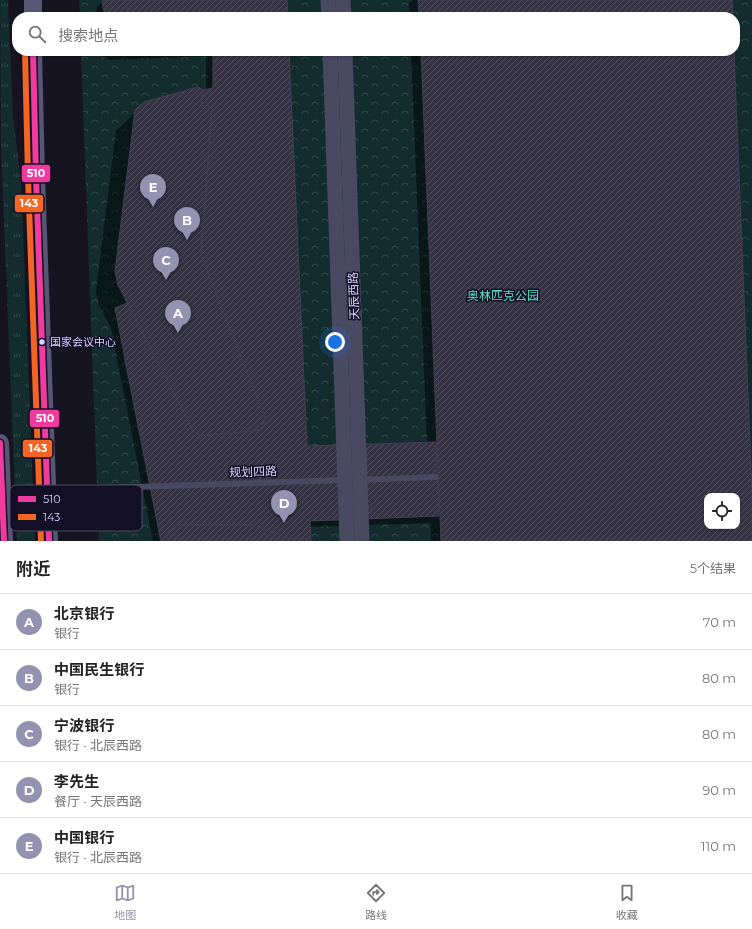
<!DOCTYPE html>
<html lang="zh">
<meta charset="utf-8">
<style>
:root{--surface:#fff;--page:#f6f6f6;--text:#222;--muted:#767676;--line:#e0e0e0;--accent:#9591b1}
body{margin:0;font-family:Montserrat,"Noto Sans SC",sans-serif;background:var(--page);color:var(--text)}
.controls{position:absolute;right:12px;bottom:12px;display:grid;overflow:hidden;border-radius:8px;box-shadow:0 1px 3px #0004}
.controls button{width:36px;height:36px;display:grid;place-items:center;padding:0;border:0;border-bottom:1px solid var(--line);background:var(--surface);color:var(--text);font:20px sans-serif}
.you{position:absolute;left:335px;top:342px;width:14px;height:14px;margin:-10px;border:3px solid #fff;border-radius:50%;background:#1a73e8;box-shadow:0 0 0 6px #1a73e833}
.badge{display:grid;place-items:center;width:26px;height:26px;border-radius:50%;background:var(--accent);color:#fff;font-size:13px;font-weight:700}
.pin{position:absolute;translate:-50% -33px;filter:drop-shadow(0 1px 2px #0008)}
.pin::after{content:'';position:absolute;top:21px;width:14px;height:12px;background:inherit;clip-path:polygon(0 0,100% 0,50% 100%)}
.list{margin:0;padding:0;list-style:none}
h2{display:flex;justify-content:space-between;align-items:center;height:52px;margin:0;padding:0 16px;font-size:17px}
h2 small{font-size:13px;font-weight:400;color:var(--muted)}
.list li{display:grid;grid-template-columns:26px 1fr auto;gap:12px;align-items:center;box-sizing:border-box;height:56px;padding:0 16px;border-top:1px solid var(--line)}
.list b{display:block;font-size:15px;white-space:nowrap}
.list p{margin:0;font-size:13px;white-space:nowrap;color:var(--muted)}
.list em{font-size:13px;font-style:normal;color:var(--muted)}
.icon{flex:none;width:22px;height:22px;fill:none;stroke:currentColor;stroke-width:2;stroke-linecap:round;stroke-linejoin:round}
.map{position:relative;flex:none;width:752px;height:541px;overflow:hidden}
.search{position:absolute;background:var(--surface);box-shadow:0 1px 3px #0004;left:12px;right:12px;top:12px;height:44px;display:flex;align-items:center;gap:10px;box-sizing:border-box;padding:0 14px;border-radius:16px;color:var(--muted);font-size:15px}
.sheet{height:332px;background:var(--surface)}
nav{display:flex;justify-content:space-around;align-items:center;box-sizing:border-box;height:56px;border-top:1px solid var(--line);background:var(--surface);font-size:11px;color:var(--muted)}
nav a{display:grid;justify-items:center;gap:2px}
nav .on{color:var(--accent)}
.map>svg:first-child{display:block}
.grass{fill:url(#grass-tufts)}
.forest{fill:url(#forest-crowns);fill-rule:evenodd}
.shadow{fill:#0007;fill-rule:evenodd}
.building{fill:url(#building-hatch);stroke:#433f54;fill-rule:evenodd}
.lines{fill:none;stroke-linecap:round;stroke-linejoin:round}
.service{stroke:#4a4962;stroke-width:6}
.tertiary{stroke:#4a4962;stroke-width:15}
.secondary{stroke:#575674;stroke-width:18}
.bus-1-casing{stroke:#130f26;stroke-width:9}
.bus-2-casing{stroke:#130f26;stroke-width:9}
.bus-1{stroke:#f13a9d;stroke-width:6}
.bus-2{stroke:#f26522;stroke-width:6}
.bus-dot{fill:#d9d4ff;stroke:#130f26;stroke-width:1.5}
.labels{text-anchor:middle;stroke-width:3;stroke-linejoin:round;paint-order:stroke}
.bus-label{font-size:11px;fill:#d9d4ff;stroke:#130f26;text-anchor:start}
.street-label{font-size:12px;fill:#d9d4ff;stroke:#130f26}
.park-label{font-size:12px;fill:#5fe0c0;stroke:#130f26}
.key{fill:#130f26;stroke:#4e4a67;stroke-width:1}
.key-label{font-size:11px;fill:#d9d4ff}
.line-badge{stroke:#130f26;stroke-width:1.5}
.badge-label{font-size:11px;text-anchor:middle;font-weight:bold;fill:#fff}
</style>
<div class="map">
<svg width="752" height="541" viewBox="0 0 752 541">
<defs>
<pattern id="grass-tufts" width="24" height="20" patternUnits="userSpaceOnUse"><rect width="24" height="20" fill="#132c2d"/><path d="M3 7l-1-3M5 7V3M7 7l1-3M15 17l-1-3M17 17v-4M19 17l1-3" fill="none" stroke="#354a4c"/></pattern>
<pattern id="forest-crowns" width="20" height="18" patternUnits="userSpaceOnUse"><rect width="20" height="18" fill="#132c2d"/><path d="M2 6a3 3 0 1 1 6 0M12 15a3 3 0 1 1 6 0" fill="none" stroke="#354a4c"/></pattern>
<pattern id="building-hatch" width="6" height="6" patternUnits="userSpaceOnUse"><rect width="6" height="6" fill="#343243"/><path d="M-1 1l2-2M0 6l6-6M5 7l2-2" fill="none" stroke="#514f5f"/></pattern>
</defs>
<rect width="100%" height="100%" fill="#161421"/>
<polygon class="grass" points="0,0 8,0 13,116 21,181 35,541 17,541 1,148"/>
<path class="forest" d="M 79,0 L 752,0 L 752,541 L 99,541 L 81,51 L 735,51 L 735,17 L 80,17 ZM 707,496 L 737,496 L 737,526 L 707,526 Z"/>
<g class="shadow">
<polygon points="104,0 286,0 287,17 97,17 96,9"/>
<polygon points="413,0 731,0 731,17 410,17 409,4"/>
<path d="M 102,51 L 288,51 L 306,447 L 427,443 L 411,51 L 733,51 L 752,541 L 431,541 L 430,523 L 310,527 L 310,541 L 162,541 L 126,356 L 123,354 L 160,541 L 153,541 L 111,328 L 99,305 L 96,291 L 116,131 L 145,103 L 206,90 L 206,56 L 108,60 L 103,56 ZM 707,496 L 737,496 L 737,526 L 707,526 Z"/>
</g>
<g class="building">
<polygon points="104,0 287,0 288,17 105,17 102,1"/>
<polygon points="123,0 273,0 269,17 131,17"/>
<polygon points="418,0 732,0 733,17 419,17"/>
<polygon points="113,51 171,51 115,53"/>
<polygon points="213,51 289,51 307,446 436,442 439,516 310,521 311,541 296,541 253,525 177,525 168,532 167,541 161,541 115,308 127,303 194,432 202,436 260,430 265,418 201,255 212,107 201,105 203,90 213,88"/>
<path d="M 421,51 L 734,51 L 752,494 L 752,541 L 441,541 ZM 707,496 L 737,496 L 737,526 L 707,526 Z"/>
<polygon points="198,87 203,90 201,105 212,107 201,255 265,418 260,430 202,436 194,432 118,285 115,271 135,110 144,102"/>
<polygon points="177,525 253,525 296,541 167,541 168,532"/>
</g>
<g class="lines">
<g class="service">
<polyline points="359,480 435,477"/>
<polyline points="72,489 344,480"/>
</g>
<g class="tertiary">
<polyline points="328,0 329,17"/>
<polyline points="343,0 344,17"/>
<polyline points="330,51 347,541"/>
<polyline points="345,51 362,541"/>
</g>
<g class="secondary">
<polyline points="33,0 33,17"/>
<polyline points="33,51 36,177 49,541"/>
<polyline points="0,443 4,541"/>
</g>
<defs>
<g id="bus-1">
<polyline points="33,51 36,177 49,541"/>
<polyline points="0,443 4,541"/>
</g>
<polyline id="bus-2" points="25,51 28,177 41,541"/>
</defs>
<use href="#bus-1" class="bus-1-casing"/>
<use href="#bus-2" class="bus-2-casing"/>
<use href="#bus-1" class="bus-1"/>
<use href="#bus-2" class="bus-2"/>
</g>
<circle class="bus-dot" cx="42" cy="342" r="3.5"/>
<g class="labels">
<g class="bus-label">
<text x="50" y="346">国家会议中心</text>
</g>
<g class="street-label">
<text transform="translate(354 296) rotate(-92)" y="4">天辰西路</text>
<text transform="translate(253 472) rotate(-2)" y="4">规划四路</text>
</g>
<g class="park-label">
<text x="503" y="300">奥林匹克公园</text>
</g>
</g>
<rect x="10" y="485" width="132" height="46" rx="6" class="key"/>
<rect x="18" y="496" width="18" height="6" fill="#f13a9d"/>
<rect x="18" y="514" width="18" height="6" fill="#f26522"/>
<g class="key-label">
<text x="43" y="503">510</text>
<text x="43" y="521">143</text>
</g>
<g class="line-badge">
<rect x="21" y="164" width="30" height="19" rx="4" fill="#f13a9d"/>
<rect x="14" y="194" width="30" height="19" rx="4" fill="#f26522"/>
<rect x="29" y="409" width="31" height="19" rx="4" fill="#f13a9d"/>
<rect x="22" y="439" width="31" height="19" rx="4" fill="#f26522"/>
</g>
<g class="badge-label">
<text x="36" y="177">510</text>
<text x="29" y="207">143</text>
<text x="45" y="422">510</text>
<text x="38" y="452">143</text>
</g>
</svg>
<div class="controls">
<button><svg class="icon" aria-label="locate" viewBox="0 0 24 24"><circle cx="12" cy="12" r="6"/><path d="M12 2v4M12 18v4M2 12h4M18 12h4"/></svg></button>
</div>
<div class="you"></div>
<div class="pin badge" style="left:178px;top:333px">A</div>
<div class="pin badge" style="left:187px;top:240px">B</div>
<div class="pin badge" style="left:166px;top:280px">C</div>
<div class="pin badge" style="left:284px;top:523px">D</div>
<div class="pin badge" style="left:153px;top:207px">E</div>
<div class="search"><svg class="icon" aria-label="search" viewBox="0 0 24 24"><circle cx="10" cy="10" r="6"/><path d="M15 15l6 6"/></svg>搜索地点</div>
</div>
<section class="sheet">
<h2>附近<small>5个结果</small></h2>
<ul class="list">
<li><span class="badge">A</span><div><b>北京银行</b><p>银行</p></div><em>70 m</em></li>
<li><span class="badge">B</span><div><b>中国民生银行</b><p>银行</p></div><em>80 m</em></li>
<li><span class="badge">C</span><div><b>宁波银行</b><p>银行 · 北辰西路</p></div><em>80 m</em></li>
<li><span class="badge">D</span><div><b>李先生</b><p>餐厅 · 天辰西路</p></div><em>90 m</em></li>
<li><span class="badge">E</span><div><b>中国银行</b><p>银行 · 北辰西路</p></div><em>110 m</em></li>
</ul>
</section>
<nav>
<a class="on"><svg class="icon" aria-label="map" viewBox="0 0 24 24"><path d="M3 6l6-2 6 2 6-2v14l-6 2-6-2-6 2zM9 4v14M15 6v14"/></svg>地图</a>
<a><svg class="icon" aria-label="directions" viewBox="0 0 24 24"><path d="M12 3l9 9-9 9-9-9zM9 14v-3h6M13 9l2 2-2 2"/></svg>路线</a>
<a><svg class="icon" aria-label="saved" viewBox="0 0 24 24"><path d="M7 4h10v16l-5-4-5 4z"/></svg>收藏</a>
</nav>
